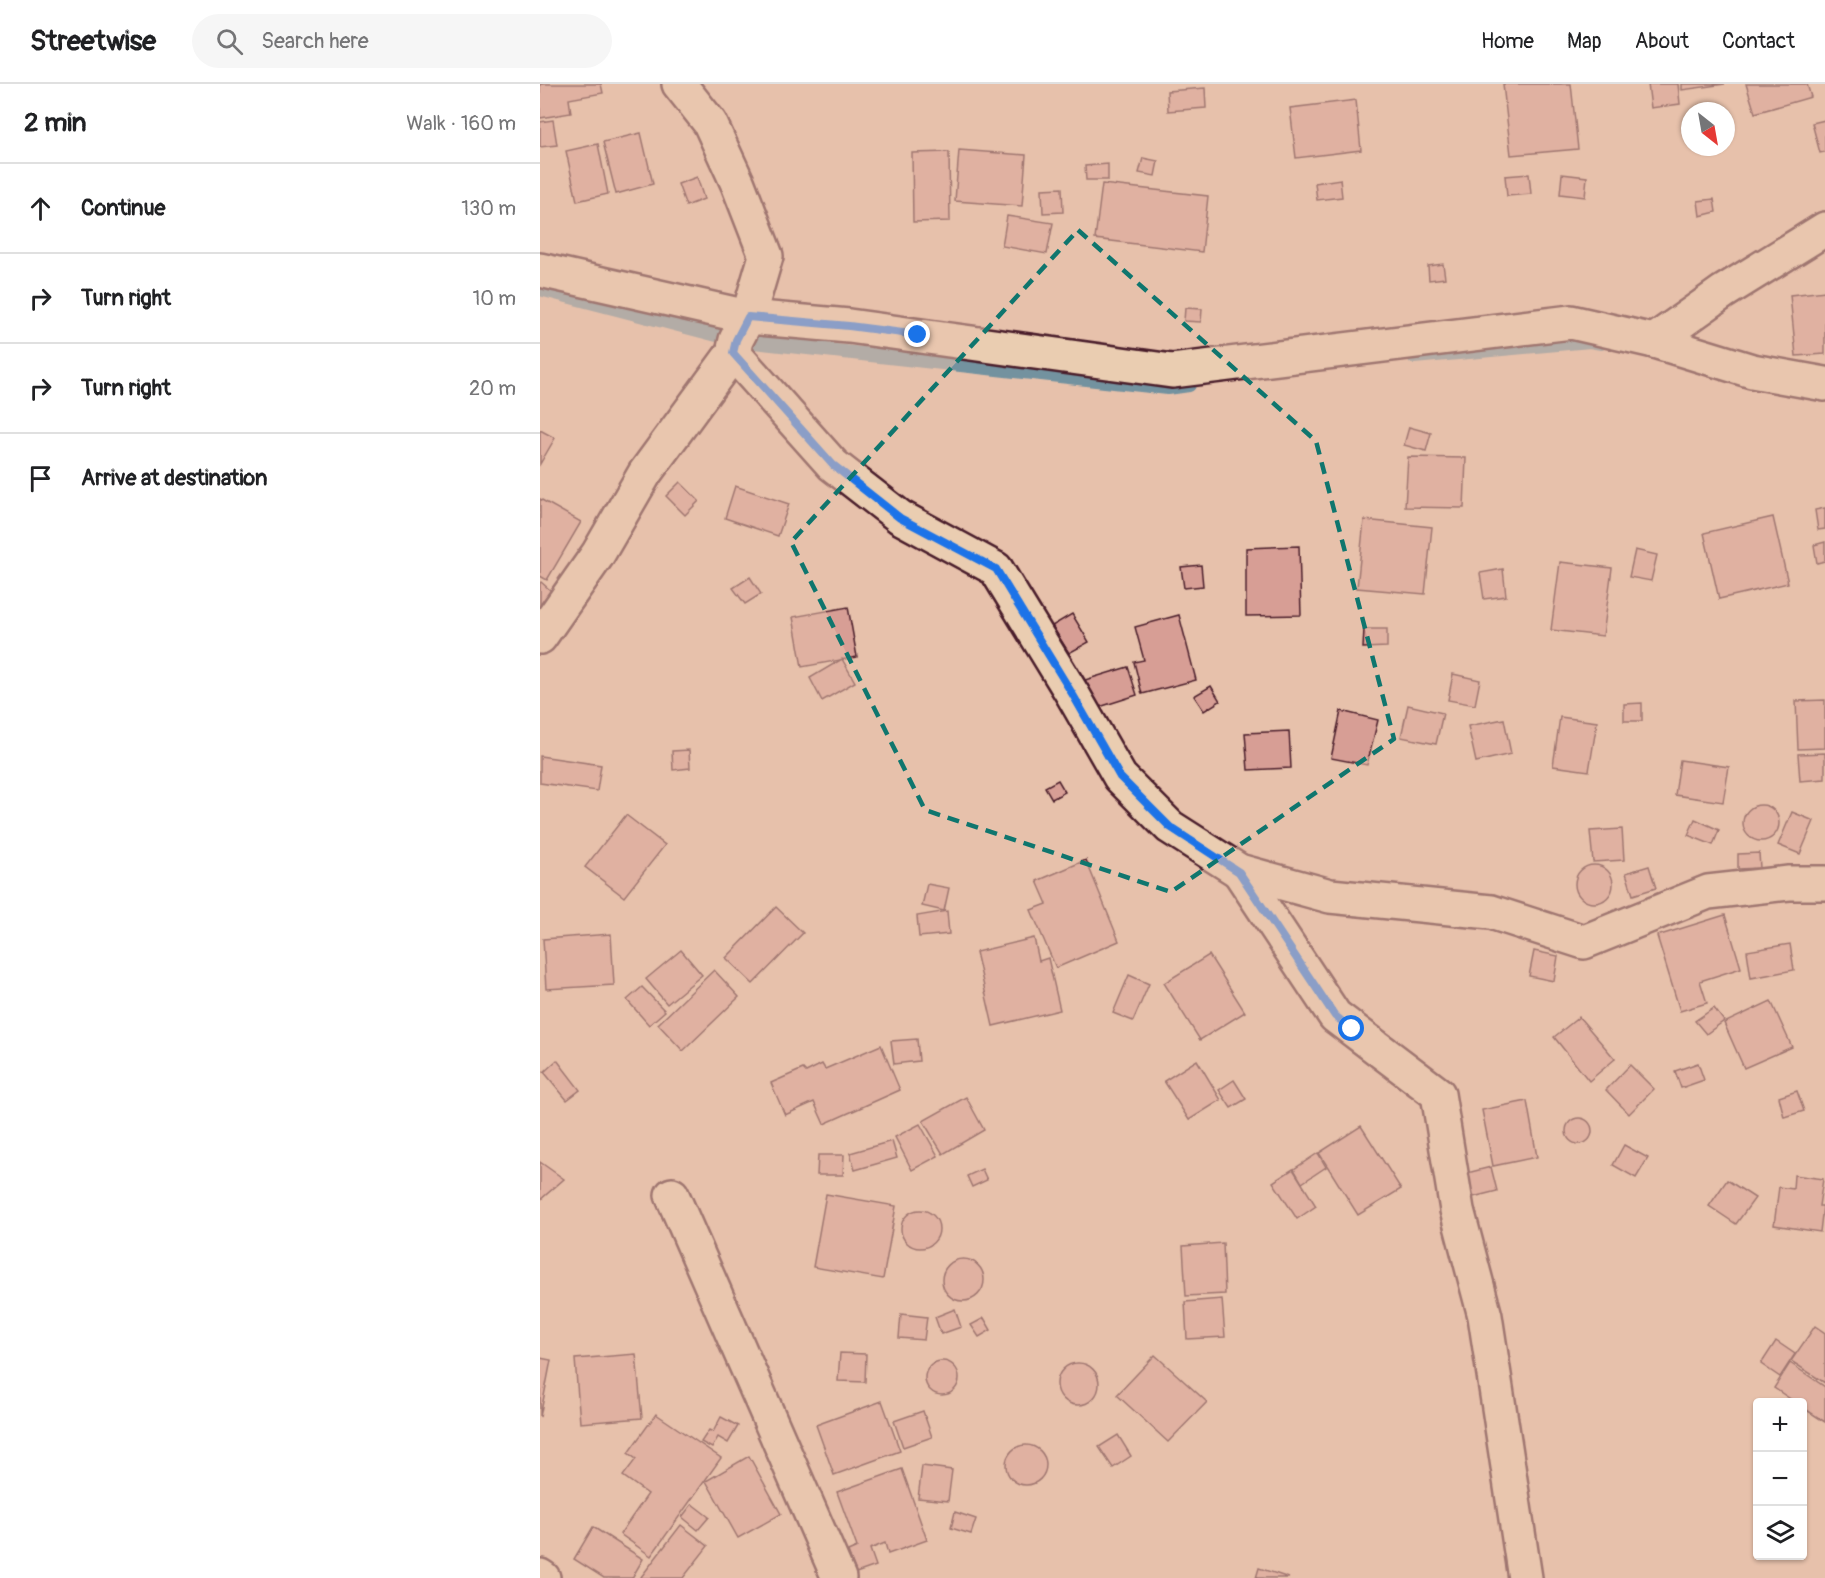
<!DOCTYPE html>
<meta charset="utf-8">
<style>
:root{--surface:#fff;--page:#f6f6f6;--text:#202124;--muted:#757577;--line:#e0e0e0}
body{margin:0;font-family:Pangolin,sans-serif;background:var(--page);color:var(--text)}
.controls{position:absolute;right:18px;bottom:18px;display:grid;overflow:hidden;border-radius:6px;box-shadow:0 2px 4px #0004}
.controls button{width:54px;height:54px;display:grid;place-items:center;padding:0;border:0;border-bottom:2px solid var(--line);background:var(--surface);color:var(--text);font:30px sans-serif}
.compass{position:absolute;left:1141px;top:18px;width:54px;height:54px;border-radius:50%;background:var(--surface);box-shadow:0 2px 4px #0004;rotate:149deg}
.stop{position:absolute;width:18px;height:18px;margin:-14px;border:4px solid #1a73e8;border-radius:50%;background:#fff}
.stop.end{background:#1a73e8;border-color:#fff;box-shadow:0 2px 6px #0008}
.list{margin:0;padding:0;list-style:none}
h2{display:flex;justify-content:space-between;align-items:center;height:78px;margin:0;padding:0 24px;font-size:26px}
h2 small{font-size:20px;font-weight:400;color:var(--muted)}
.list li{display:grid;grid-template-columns:39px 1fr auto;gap:18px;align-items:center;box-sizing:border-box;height:90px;padding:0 24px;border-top:2px solid var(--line)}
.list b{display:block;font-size:22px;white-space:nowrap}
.list em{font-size:20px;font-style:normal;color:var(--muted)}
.icon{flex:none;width:33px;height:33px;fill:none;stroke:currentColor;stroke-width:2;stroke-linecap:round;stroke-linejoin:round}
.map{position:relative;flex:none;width:1285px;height:1494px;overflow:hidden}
header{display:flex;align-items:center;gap:36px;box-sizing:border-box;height:84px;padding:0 30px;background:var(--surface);border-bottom:2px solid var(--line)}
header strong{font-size:28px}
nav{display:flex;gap:33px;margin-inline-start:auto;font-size:21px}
.search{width:420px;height:54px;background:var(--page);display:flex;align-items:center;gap:15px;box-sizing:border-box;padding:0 21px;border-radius:33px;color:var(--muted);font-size:22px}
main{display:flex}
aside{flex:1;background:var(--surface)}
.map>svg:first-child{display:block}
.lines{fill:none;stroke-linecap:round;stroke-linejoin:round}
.stream{stroke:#73929f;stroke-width:14}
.building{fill:#d79e95;stroke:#4a1f2b;stroke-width:1.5}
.minor-casing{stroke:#4a1f2b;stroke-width:38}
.minor{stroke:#eacdb1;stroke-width:33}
.route{stroke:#1a73e8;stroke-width:8}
.marked{fill:none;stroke:#0f766e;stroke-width:4.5;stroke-dasharray:12 8;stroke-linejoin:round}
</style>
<header>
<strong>Streetwise</strong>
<div class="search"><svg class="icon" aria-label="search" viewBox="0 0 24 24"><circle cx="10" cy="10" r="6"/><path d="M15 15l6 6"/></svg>Search here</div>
<nav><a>Home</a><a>Map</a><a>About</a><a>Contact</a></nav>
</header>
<main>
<aside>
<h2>2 min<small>Walk · 160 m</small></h2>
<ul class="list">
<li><svg class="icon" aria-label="ahead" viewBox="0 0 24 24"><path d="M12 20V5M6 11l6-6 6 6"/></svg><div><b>Continue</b></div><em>130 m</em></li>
<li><svg class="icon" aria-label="right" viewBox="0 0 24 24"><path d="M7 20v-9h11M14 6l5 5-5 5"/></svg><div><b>Turn right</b></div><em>10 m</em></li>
<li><svg class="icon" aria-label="right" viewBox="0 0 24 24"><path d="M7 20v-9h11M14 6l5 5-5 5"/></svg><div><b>Turn right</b></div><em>20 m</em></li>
<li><svg class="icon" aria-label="arrive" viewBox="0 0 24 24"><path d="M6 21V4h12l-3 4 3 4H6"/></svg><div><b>Arrive at destination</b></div></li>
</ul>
</aside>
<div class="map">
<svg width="1285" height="1494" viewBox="0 0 1285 1494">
<rect width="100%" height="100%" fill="#e7c1ab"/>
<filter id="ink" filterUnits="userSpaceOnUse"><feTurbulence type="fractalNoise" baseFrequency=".0167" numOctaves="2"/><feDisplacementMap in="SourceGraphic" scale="12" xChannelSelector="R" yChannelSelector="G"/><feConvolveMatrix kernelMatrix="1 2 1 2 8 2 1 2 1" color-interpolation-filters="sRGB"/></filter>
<g filter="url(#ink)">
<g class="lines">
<g class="stream">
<polyline points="0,205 196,256 628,304 649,301"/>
<polyline points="874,273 1050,257 1061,259"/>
</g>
</g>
<g class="building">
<polygon points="0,0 61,0 63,9 29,15 31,29 0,34"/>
<polygon points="963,0 1031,0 1038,65 971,71"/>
<polygon points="1108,0 1138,0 1140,20 1111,24"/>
<polygon points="1142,0 1185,0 1142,6"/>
<polygon points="1206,0 1267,0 1271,13 1215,29"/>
<polygon points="665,4 666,24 628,27 627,7"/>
<polygon points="816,16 821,66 756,74 750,24"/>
<polygon points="13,36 17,61 0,63 0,38"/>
<polygon points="1285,36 1285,68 1280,69 1272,39"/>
<polygon points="101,49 113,100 76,110 63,58"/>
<polygon points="58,60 68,110 37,117 26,67"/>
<polygon points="419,66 486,71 482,122 415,117"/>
<polygon points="409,68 410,137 373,138 372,69"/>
<polygon points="603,74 618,77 615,92 599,89"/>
<polygon points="568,80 568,96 546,96 545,82"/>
<polygon points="989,90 991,110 967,112 965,92"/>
<polygon points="1022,90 1047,93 1045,113 1020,110"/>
<polygon points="157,93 164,115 146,122 138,100"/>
<polygon points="800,95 802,113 777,116 775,99"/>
<polygon points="562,100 668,112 662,168 555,155"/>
<polygon points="522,104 523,128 503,129 502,105"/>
<polygon points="1174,115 1176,128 1160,132 1158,117"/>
<polygon points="467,132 513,139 507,170 462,162"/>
<polygon points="903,180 905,194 889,196 888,182"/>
<polygon points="1285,207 1285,270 1256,272 1250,211"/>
<polygon points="645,224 662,225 661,238 644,237"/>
<polygon points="869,343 891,349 886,367 864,361"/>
<polygon points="0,346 15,354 0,380"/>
<polygon points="868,373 926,374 924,424 865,423"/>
<polygon points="140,398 159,417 145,431 126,412"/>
<polygon points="195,402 249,420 238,452 185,434"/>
<polygon points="0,415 41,438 7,496 0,492"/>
<polygon points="1285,424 1285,445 1278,446 1275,426"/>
<polygon points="1233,433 1248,499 1179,515 1164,449"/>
<polygon points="824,436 892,443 885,510 817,504"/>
<polygon points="1285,458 1285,477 1277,479 1274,461"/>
<polygon points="759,462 761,531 706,532 706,464"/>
<polygon points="1095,466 1117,471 1111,497 1089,493"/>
<polygon points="1020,478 1072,484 1063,552 1011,546"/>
<polygon points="661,481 663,502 644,504 641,483"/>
<polygon points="963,485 966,512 944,515 940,489"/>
<polygon points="210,493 221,510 205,520 193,504"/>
<polygon points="1,498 18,513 0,534 0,499"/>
<polygon points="308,523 317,573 262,583 253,533"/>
<polygon points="532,530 549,558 529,569 512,542"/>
<polygon points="639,531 656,596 602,610 594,578 604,576 595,543"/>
<polygon points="824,545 847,545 847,563 823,564"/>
<polygon points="302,575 315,598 282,617 270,594"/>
<polygon points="588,583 597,611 553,625 545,596"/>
<polygon points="913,590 940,596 935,621 908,616"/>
<polygon points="671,602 680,617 664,627 654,612"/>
<polygon points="1285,616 1285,664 1258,665 1256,617"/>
<polygon points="1102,619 1102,637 1084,637 1084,620"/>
<polygon points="868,621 903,629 896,660 861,653"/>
<polygon points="801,627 838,636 827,681 791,674"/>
<polygon points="1020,633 1057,638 1049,687 1013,682"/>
<polygon points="964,635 971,670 936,678 928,642"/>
<polygon points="749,647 751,684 708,686 705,649"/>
<polygon points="149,666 150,684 133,686 132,667"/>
<polygon points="1285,669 1285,695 1260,697 1258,670"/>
<polygon points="0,672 61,681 57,707 0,699"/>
<polygon points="1140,676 1189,683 1183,718 1135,711"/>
<polygon points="518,696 525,708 512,715 505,703"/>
<circle cx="1221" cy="739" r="18"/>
<polygon points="1252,728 1274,737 1260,770 1238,761"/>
<polygon points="86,731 125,761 84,813 45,783"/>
<polygon points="1155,735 1179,746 1173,761 1148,751"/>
<polygon points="1082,745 1084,776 1053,778 1050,747"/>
<polygon points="1219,769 1220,784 1198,785 1198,770"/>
<polygon points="546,776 579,857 516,884 491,826 507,820 497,797"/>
<circle cx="1054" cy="800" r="19"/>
<polygon points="1109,782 1116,804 1093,811 1086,789"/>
<polygon points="387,800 409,804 404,827 382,822"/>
<polygon points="236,823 263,849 213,900 186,874"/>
<polygon points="407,827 409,850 379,853 377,832"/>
<polygon points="1185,831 1201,884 1160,897 1167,919 1140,927 1117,852"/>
<polygon points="71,850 74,901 6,905 3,855"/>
<polygon points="494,854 499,877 508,874 520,926 453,942 436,868"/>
<polygon points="1250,860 1254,886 1211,894 1207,867"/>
<polygon points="141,866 162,891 127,920 106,895"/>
<polygon points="994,867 1018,872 1014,897 989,892"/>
<polygon points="669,871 705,928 660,956 624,899"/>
<polygon points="174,886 199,913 143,967 118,940"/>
<polygon points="589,891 609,900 593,937 573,929"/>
<polygon points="102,903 125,927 109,941 87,916"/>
<polygon points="1231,917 1252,963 1204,984 1184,939"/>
<polygon points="1174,924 1184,937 1166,950 1155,937"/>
<polygon points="1039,933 1075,975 1049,997 1014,953"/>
<polygon points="377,955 379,977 354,980 351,957"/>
<polygon points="341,961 360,1006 284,1040 274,1018 245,1031 231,999 263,985 266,988 282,980 285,985"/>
<polygon points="17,976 40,1006 27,1016 4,988"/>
<polygon points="657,976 681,1016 649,1036 624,997"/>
<polygon points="1158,979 1164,996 1141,1004 1135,987"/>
<polygon points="1090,981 1114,1005 1089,1030 1066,1006"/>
<polygon points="694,996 706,1015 691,1024 679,1006"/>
<polygon points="1257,1007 1264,1027 1244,1033 1239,1013"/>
<polygon points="426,1013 444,1046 403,1070 383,1037"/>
<polygon points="987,1017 997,1073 953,1082 942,1026"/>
<circle cx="1039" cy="1047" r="13"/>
<polygon points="380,1040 398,1072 372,1086 355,1053"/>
<polygon points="821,1042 861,1105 818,1131 779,1069"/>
<polygon points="352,1057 357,1074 315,1086 310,1069"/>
<polygon points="1084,1061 1108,1074 1096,1094 1073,1081"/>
<polygon points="778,1069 786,1083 762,1099 754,1085"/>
<polygon points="278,1071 304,1071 303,1091 277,1091"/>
<polygon points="0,1078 24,1095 0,1116"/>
<polygon points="951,1083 957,1107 933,1113 927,1089"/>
<polygon points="442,1085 447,1096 432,1103 427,1092"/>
<polygon points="753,1085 776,1122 757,1135 733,1098"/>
<polygon points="1254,1091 1283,1095 1279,1122 1283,1122 1280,1148 1234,1141 1239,1103 1253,1105"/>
<polygon points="1187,1096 1215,1114 1196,1140 1169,1122"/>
<polygon points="286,1110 356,1122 343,1195 273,1183"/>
<circle cx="380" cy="1145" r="19"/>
<polygon points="683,1159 685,1210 646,1212 643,1162"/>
<circle cx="423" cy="1196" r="21"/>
<polygon points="682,1215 685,1253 647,1255 645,1218"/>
<polygon points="415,1225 421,1243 401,1250 395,1233"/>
<polygon points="361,1230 387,1233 384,1256 359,1254"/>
<polygon points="444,1234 451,1246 439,1253 431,1241"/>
<polygon points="1275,1242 1285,1249 1285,1299 1251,1277"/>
<polygon points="1236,1257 1255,1270 1240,1293 1221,1280"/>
<polygon points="300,1269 326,1270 325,1298 298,1297"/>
<polygon points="96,1270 102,1334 40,1339 35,1275"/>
<polygon points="615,1271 667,1318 628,1358 577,1311"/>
<polygon points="0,1274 11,1276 0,1333"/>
<circle cx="402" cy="1294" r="17"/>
<polygon points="1250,1279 1285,1303 1285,1338 1262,1323 1262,1318 1255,1318 1234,1304"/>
<circle cx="538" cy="1300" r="21"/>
<polygon points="342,1317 360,1367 294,1391 276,1341"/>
<polygon points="383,1327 392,1353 363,1363 354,1337"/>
<polygon points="116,1330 181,1374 111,1472 80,1450 108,1410 83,1392 96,1375 88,1369"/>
<polygon points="181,1333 198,1342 188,1359 178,1353 172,1364 161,1358 169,1346 173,1348"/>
<polygon points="578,1351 591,1372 573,1384 559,1363"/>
<circle cx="486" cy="1381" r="20"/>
<polygon points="209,1372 241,1430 198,1454 166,1397"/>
<polygon points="382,1382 412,1386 408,1417 378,1414"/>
<polygon points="362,1385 387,1456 348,1470 345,1459 330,1465 336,1482 316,1489 308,1467 317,1463 297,1408"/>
<polygon points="152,1420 169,1433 158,1446 142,1433"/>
<polygon points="415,1428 436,1435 431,1450 411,1444"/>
<polygon points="141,1441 168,1462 143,1494 102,1494 101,1493"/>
<polygon points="53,1443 103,1475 92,1494 64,1494 34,1475"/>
<polygon points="719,1484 749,1494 716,1494"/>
</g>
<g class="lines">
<defs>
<g id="minor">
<polyline points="0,186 208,233 309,242 632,287 1031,238 1114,257 1212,287 1285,300"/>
<polyline points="1114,257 1183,208 1285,145"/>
<polyline points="193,269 293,381 360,433 456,485 533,611 580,693 630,743 699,787 790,812 951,828 1044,858 1168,808 1249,799 1285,799"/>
<polyline points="0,553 58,470 105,389 193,269 196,256 208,233 226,172 198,100 170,39 139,0"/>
<polyline points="699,787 795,932 898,1010 917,1126 945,1232 985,1494"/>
<polyline points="132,1111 299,1494"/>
<polyline points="0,1492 3,1494"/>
</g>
</defs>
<use href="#minor" class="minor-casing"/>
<use href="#minor" class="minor"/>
</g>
</g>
<g class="lines" filter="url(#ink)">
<polyline class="route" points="378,251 309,242 208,233 196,256 193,269 293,381 360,434 456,485 533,611 580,693 630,743 699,788 795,932 812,945"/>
</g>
<path d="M0 0H1285V1494H0ZM 538,146 L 776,357 L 854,655 L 631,808 L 385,726 L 251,458 Z" fill="#e7c1ab" fill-opacity=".55" fill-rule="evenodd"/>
<path class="marked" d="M 538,146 L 776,357 L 854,655 L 631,808 L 385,726 L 251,458 Z"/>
</svg>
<div class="controls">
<button>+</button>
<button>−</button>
<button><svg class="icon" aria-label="layers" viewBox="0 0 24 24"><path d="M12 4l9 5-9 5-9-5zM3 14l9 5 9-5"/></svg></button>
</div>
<svg class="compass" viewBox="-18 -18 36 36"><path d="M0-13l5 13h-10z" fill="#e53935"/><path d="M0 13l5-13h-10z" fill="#757577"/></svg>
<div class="stop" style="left:812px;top:945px"></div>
<div class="stop end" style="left:378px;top:251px"></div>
</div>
</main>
